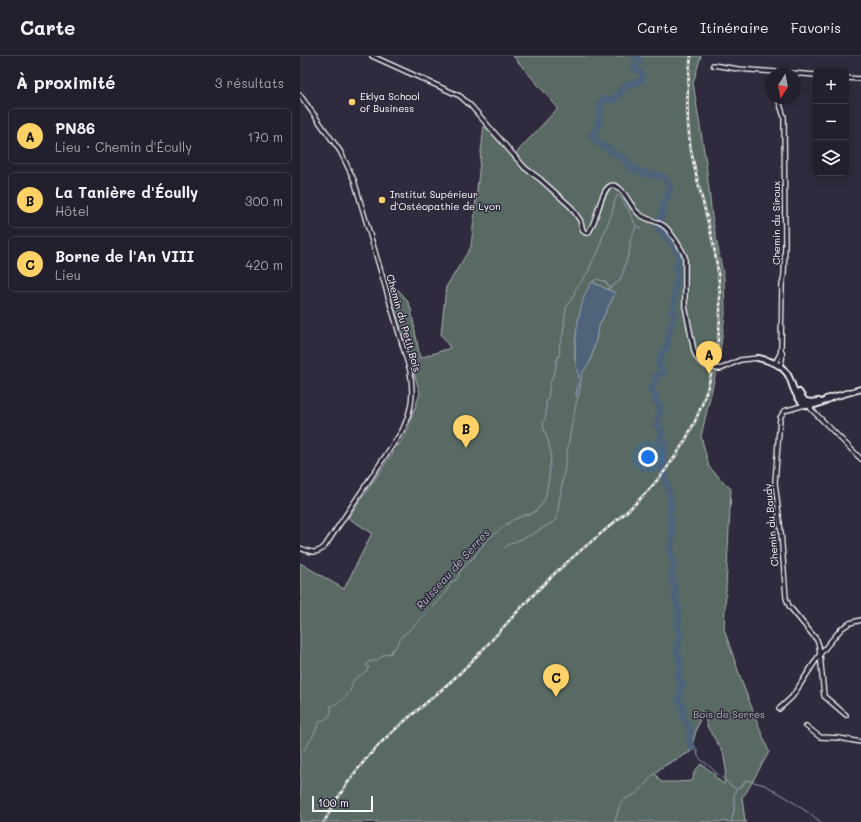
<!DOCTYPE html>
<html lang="fr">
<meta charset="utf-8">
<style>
:root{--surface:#23202e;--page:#2b2836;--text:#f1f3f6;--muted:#a3a3aa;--line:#403e4a;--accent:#ffd166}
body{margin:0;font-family:Mali,sans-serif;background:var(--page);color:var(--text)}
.controls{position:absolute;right:12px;top:12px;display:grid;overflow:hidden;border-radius:6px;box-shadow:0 2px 10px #0003}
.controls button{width:36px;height:36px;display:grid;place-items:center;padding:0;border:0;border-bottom:1px solid var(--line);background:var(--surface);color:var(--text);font:20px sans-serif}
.compass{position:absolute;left:465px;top:12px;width:36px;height:36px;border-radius:50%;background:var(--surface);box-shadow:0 2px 10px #0003;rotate:191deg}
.scale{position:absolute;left:12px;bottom:10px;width:61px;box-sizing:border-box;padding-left:4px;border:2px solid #fff;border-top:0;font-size:11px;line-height:14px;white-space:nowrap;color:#fff;-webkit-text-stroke:3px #2f2a3d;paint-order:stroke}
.you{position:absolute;left:348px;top:401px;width:14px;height:14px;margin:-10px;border:3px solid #fff;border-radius:50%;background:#1a73e8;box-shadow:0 0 0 6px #1a73e833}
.badge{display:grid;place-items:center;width:26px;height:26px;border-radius:50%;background:var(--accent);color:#111;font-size:13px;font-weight:700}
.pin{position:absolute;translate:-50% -33px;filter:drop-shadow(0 1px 2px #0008)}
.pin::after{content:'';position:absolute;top:21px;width:14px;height:12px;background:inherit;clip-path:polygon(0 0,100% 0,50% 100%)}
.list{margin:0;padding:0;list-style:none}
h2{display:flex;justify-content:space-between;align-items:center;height:52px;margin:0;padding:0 16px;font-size:17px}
h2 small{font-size:13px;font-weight:400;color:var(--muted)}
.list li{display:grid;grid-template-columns:26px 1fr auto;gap:12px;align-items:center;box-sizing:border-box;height:56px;margin:0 8px 8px;padding:0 8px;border:1px solid var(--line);border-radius:6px}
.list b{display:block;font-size:15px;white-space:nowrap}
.list p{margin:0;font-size:13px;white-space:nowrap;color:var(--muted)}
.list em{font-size:13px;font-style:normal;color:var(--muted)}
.icon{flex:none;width:22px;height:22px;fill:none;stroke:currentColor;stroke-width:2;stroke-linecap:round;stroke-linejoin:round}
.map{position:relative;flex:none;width:561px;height:766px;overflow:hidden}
header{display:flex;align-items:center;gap:24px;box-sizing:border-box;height:56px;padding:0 20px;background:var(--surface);border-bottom:1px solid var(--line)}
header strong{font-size:19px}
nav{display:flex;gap:22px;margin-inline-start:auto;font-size:14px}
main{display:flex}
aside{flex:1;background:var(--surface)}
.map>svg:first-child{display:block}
.green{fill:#596b64;stroke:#acb5b2;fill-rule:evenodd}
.water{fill:#4f637a;stroke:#95a1af}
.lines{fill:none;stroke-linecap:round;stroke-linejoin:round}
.stream{stroke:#95a1af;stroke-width:1}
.river{stroke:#4f637a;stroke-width:7}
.minor-casing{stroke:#fff;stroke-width:6}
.tertiary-casing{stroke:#fff;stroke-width:8}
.minor{stroke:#2f2a3d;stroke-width:3.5}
.tertiary{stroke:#2f2a3d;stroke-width:4.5}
.rail-casing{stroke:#fff;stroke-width:2.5}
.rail{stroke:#2f2a3d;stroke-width:1;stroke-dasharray:3;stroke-linecap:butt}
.poi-dot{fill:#ffd166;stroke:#2f2a3d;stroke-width:1.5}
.labels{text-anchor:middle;stroke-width:3;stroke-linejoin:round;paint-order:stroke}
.poi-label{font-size:10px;fill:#fff;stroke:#2f2a3d;text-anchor:start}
.street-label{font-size:10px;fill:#fff;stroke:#2f2a3d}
.park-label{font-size:10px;fill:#acb5b2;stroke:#2f2a3d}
.water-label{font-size:11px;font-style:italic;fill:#b0b9c3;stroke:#2f2a3d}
</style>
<header>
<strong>Carte</strong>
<nav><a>Carte</a><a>Itinéraire</a><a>Favoris</a></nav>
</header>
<main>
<aside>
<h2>À proximité<small>3 résultats</small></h2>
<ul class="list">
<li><span class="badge">A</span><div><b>PN86</b><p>Lieu · Chemin d'Écully</p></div><em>170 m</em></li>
<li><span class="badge">B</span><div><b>La Tanière d'Écully</b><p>Hôtel</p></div><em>300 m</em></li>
<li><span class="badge">C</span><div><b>Borne de l'An VIII</b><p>Lieu</p></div><em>420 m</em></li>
</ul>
</aside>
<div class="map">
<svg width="561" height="766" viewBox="0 0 561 766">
<rect width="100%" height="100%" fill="#2f2a3d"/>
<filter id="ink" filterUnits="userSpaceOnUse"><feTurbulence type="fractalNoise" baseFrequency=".025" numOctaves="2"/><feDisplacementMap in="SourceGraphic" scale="8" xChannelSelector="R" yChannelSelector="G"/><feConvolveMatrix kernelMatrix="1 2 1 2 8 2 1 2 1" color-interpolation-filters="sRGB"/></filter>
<g filter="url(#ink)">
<path class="green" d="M 213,0 L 401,0 L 393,27 L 406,107 L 412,161 L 424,223 L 425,258 L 419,303 L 401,380 L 409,411 L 431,433 L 424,573 L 443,629 L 469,696 L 446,737 L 442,741 L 445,765 L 447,766 L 0,766 L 0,507 L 44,533 L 72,477 L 48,462 L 106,378 L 120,337 L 86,226 C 98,233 106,239 111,253 L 120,302 L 150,292 L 141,278 L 146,231 L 171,191 L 184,68 L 215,98 L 258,52 ZM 292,226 L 315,237 L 298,272 L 295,288 L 291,303 L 282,317 L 279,336 L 279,339 L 276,338 C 277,333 280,325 279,320 C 279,314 275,309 275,302 C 274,281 280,244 292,226 ZM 402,655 L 408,672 L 423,696 L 426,713 L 424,728 L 414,720 L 415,718 L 401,708 L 394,716 L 393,723 L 392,725 L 377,726 L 361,726 L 355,717 L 362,711 L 390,696 Z"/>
<path class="water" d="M 292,226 L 315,237 L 298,272 L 295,288 L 290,306 L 282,317 L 279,336 L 279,339 L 278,340 L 276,339 L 279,320 L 278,317 L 277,316 C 272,296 278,242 292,226 Z"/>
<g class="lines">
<g class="stream">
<polyline points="292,226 297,223 306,226 309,231"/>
<polyline points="308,233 320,225 321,221 323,217 325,209 330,193 330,185 336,171"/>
<polyline points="205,492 209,488 229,480 255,465 257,460 271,372 278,339"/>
<path d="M 0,698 L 5,693 L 13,680 L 20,665 C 29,663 32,659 31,650 C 37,649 49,639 51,633 C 52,629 51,628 54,624 C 59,619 66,618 69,611 L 67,611 L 66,609 L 70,605 L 77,605 L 83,599 L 91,597 L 92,594 L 95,592 L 98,587 L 103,579 L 106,577 L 121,563 L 145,537 L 151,527 L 157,523 L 159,519 L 159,517 L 169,505 L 174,502 L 175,499 L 187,484 L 204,470 L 213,464 L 224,459 L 231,458 L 239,452 L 245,443 L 249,421 L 251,398 L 249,388 L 244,373 L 243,366 L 246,360 L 246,347 L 248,341 L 250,327 L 256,312 L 256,305 L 260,298 L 259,291 L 263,278 L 266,252 L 274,239 L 275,234 L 288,216 L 293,204 L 300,192 L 302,182 L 312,157 L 315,144 L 317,140 L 320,140 L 328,153 L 336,170 L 341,172"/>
<polyline points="0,700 0,702"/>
<polyline points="436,733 442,730 446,724 465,729 489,743 521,766"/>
<path d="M 314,766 C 318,760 317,752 322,746 C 326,741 334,740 338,736 C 345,731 348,723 355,717 C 364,708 379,703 390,696 L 393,692 L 397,694 L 398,700 L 401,704 L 408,709 L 429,728 L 436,733"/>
<polyline points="432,766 432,762 434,755 434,740 436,734"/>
</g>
<path class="river" d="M 333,0 L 339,4 L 339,7 L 338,8 L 334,10 L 334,11 C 338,15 344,16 342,23 C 338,28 332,26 327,29 C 321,33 318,40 314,44 L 304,43 L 301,46 C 299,53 300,61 298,69 C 296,74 293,76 292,81 L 295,85 L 306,91 L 312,97 L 321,100 L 324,102 L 328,110 L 331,113 L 336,113 L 345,118 L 362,120 L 365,123 L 369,130 L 370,135 L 367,142 L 363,147 L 363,155 L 357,170 L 357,172 C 366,178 374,190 379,200 L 377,211 L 377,223 L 374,239 L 375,247 L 372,254 L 375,260 L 371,268 L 367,290 L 363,296 L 359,307 L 360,310 L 363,314 L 362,318 C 359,319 356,318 355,323 L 356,325 L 351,333 L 352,336 L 356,339 L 355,344 L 360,352 L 357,370 L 358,372 L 362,375 L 362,377 L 360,385 L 361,387 L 365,388 L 366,390 L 364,395 L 363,414 L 370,440 L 370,445 L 371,449 L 369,456 L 371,462 L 370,467 L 372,476 L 372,485 L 370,494 L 373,505 L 372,523 L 374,529 L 376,546 L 378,552 L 379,562 L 377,570 L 380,574 L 378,585 L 379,590 L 377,597 L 380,605 L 379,610 L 380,614 C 376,618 379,624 383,628 C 381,632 378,640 379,643 C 379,645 381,648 382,649 C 383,656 382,664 389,669 L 389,687 L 393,692"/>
<defs>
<g id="minor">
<path d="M 72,0 L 160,40 L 171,50 L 225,112 L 240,123 L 271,151 L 280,164 L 283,175 L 286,177 L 288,177 C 297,167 300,135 310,130 C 321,125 331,151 337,156 C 344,164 356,164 364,170 C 370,174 383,195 385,201 L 385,250 L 394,295 L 397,302 L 400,306 L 406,310 L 419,313 L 423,312 L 440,304 L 458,302"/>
<polyline points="413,9 438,13 516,19"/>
<polyline points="546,22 561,23"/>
<path d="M 0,39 L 40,95 L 45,105 L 54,124 L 110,315 C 114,338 112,354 102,375 L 25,490 C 17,499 10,496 0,492"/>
<polyline points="478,42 484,61 485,189 484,219 482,229 481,293"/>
<path d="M 475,307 L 480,298 L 481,293 C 483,298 483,305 480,309"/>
<polyline points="509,349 511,353 561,403"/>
<polyline points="479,653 492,641 520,598 519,590 517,584 489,550 486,542 481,476 475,426 480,362 484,355 505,349"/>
<polyline points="546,659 524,640 520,598 542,572 550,567 561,564"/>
<polyline points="506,670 520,681 539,682 561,686"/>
</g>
<g id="tertiary">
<path d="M 458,302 C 468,304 479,307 485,315 C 491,321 491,328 494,334 C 503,355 511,352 529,343"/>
<polyline points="499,336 505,345 511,346 519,345"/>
<polyline points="526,343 561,333"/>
</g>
</defs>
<use href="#minor" class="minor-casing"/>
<use href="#tertiary" class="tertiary-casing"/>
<use href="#minor" class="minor"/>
<use href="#tertiary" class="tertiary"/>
<defs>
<path id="rail" d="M 24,766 C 41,733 63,703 90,678 C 114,656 141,636 164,613 C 198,580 227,541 263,510 C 287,488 313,469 337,446 C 375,409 402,363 413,311 C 423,270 422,228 413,187 C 406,154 395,121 390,88 C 386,59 387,29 391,0"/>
</defs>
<use href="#rail" class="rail-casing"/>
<use href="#rail" class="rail"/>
</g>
</g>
<g class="poi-dot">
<circle cx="52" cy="46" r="4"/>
<circle cx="82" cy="144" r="4"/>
</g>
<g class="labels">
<g class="poi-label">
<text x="60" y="44">Eklya School<tspan x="60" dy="12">of Business</tspan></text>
<text x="90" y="142">Institut Supérieur<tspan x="90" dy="12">d'Ostéopathie de Lyon</tspan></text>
</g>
<g class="street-label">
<text transform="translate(476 167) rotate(-90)" y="4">Chemin du Siroux</text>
<text transform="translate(104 267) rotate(74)" y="4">Chemin du Petit Bois</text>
<text transform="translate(471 469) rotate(-95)" y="4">Chemin du Baudy</text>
</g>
<g class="park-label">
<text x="429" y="662">Bois de Serres</text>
</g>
<g class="water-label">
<text transform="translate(153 513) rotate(-48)" y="4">Ruisseau de Serres</text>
</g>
</g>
</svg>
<div class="controls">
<button>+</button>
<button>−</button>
<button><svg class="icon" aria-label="layers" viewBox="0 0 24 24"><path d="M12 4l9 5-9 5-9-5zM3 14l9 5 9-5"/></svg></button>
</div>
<svg class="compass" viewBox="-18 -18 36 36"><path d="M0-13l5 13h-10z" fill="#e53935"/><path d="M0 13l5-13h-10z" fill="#a3a3aa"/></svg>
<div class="scale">100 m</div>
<div class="you"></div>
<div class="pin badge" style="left:409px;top:318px">A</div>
<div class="pin badge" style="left:166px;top:392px">B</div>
<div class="pin badge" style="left:256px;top:641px">C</div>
</div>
</main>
